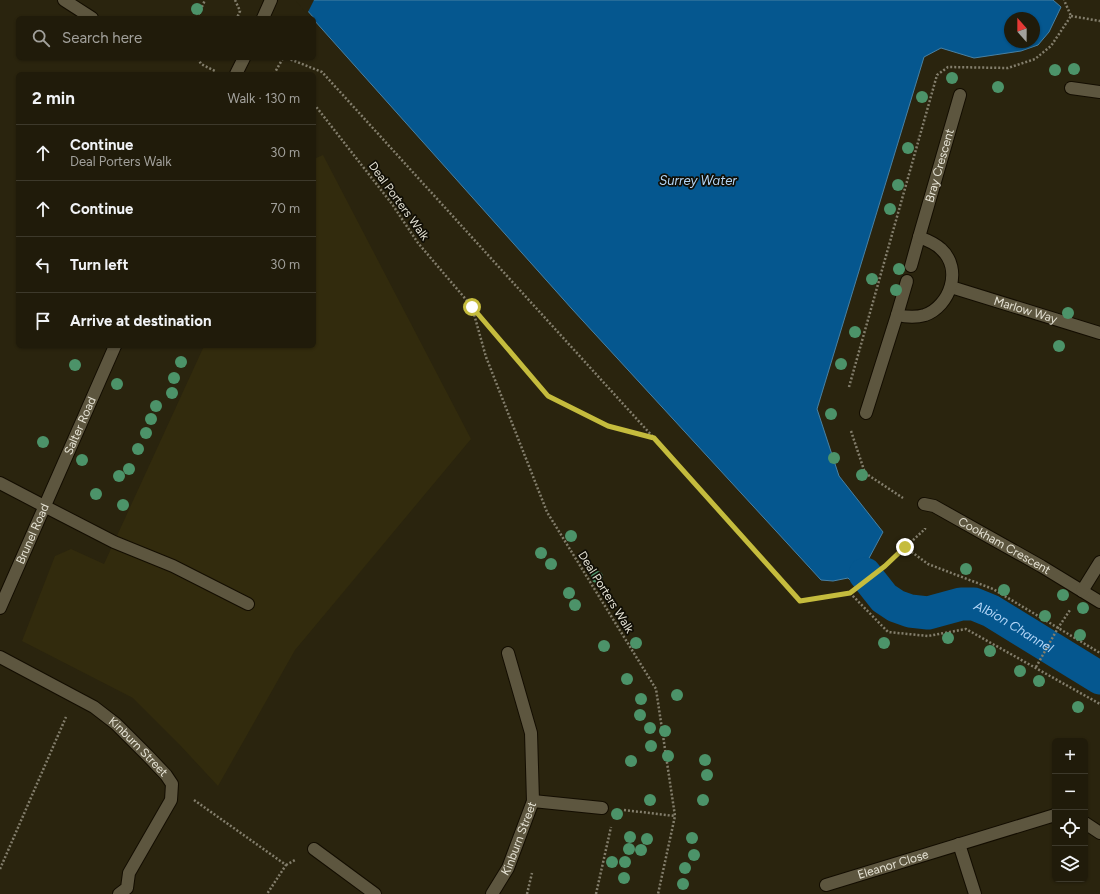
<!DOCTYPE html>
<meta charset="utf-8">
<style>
:root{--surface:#201b0a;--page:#2d2818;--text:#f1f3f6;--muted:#a2a19c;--line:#3d392b}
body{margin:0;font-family:Figtree,sans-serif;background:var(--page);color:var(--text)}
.controls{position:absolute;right:12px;bottom:12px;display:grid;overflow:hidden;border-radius:6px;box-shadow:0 1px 3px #0004}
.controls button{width:36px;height:36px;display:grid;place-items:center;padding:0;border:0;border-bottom:1px solid var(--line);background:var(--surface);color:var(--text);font:20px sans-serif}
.compass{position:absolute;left:1004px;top:12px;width:36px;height:36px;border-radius:50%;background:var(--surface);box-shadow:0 1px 3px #0004;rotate:339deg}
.stop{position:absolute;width:12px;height:12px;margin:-9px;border:3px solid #c5bc3d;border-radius:50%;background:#fff}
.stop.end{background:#c5bc3d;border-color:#fff;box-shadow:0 1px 4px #0008}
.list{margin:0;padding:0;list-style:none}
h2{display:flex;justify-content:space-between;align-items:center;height:52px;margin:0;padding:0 16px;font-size:17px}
h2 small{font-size:13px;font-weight:400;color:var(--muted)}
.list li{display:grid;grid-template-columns:26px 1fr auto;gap:12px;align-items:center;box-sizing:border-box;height:56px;padding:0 16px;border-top:1px solid var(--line)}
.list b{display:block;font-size:15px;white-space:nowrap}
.list p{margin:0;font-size:13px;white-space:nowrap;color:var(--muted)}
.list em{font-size:13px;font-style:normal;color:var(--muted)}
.icon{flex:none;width:22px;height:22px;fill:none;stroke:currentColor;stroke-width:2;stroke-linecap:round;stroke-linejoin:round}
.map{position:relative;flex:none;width:1100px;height:894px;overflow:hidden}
.search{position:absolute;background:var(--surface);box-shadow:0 1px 3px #0004;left:16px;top:16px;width:300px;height:44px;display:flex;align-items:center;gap:10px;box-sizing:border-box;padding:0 14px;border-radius:6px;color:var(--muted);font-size:15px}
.panel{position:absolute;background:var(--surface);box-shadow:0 1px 3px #0004;left:16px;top:72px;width:300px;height:276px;border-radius:6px}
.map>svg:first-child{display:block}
.built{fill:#322b0d}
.water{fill:#05578f;stroke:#4881a4;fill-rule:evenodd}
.pier{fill:#2a240e}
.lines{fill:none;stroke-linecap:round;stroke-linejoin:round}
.canal{stroke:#05578f;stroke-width:33}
.lane-casing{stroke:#130d00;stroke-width:14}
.street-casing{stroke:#130d00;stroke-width:14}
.secondary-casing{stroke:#130d00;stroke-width:14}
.path{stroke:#837e6c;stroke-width:2.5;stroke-dasharray:2 2;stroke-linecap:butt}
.lane{stroke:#5d563f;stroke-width:12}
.street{stroke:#5d563f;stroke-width:12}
.secondary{stroke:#5d563f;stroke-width:12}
.tree{fill:#4c9369}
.route{stroke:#c5bc3d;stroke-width:5}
.labels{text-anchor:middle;stroke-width:3.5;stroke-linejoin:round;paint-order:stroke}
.street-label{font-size:12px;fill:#e6e3d5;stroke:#100e05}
.water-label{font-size:13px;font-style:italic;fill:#b4d6f7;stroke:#100e05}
</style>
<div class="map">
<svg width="1100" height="894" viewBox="0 0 1100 894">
<rect width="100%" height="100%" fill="#2a240e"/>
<polygon class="built" points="323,155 471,439 295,650 218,786 179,744 133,698 22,641 55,556 71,549 104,564 204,346 314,346 314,159"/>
<path class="water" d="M 298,0 L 1053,0 L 1061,7 L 1049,32 L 1038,45 L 1021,51 L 974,58 L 941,48 L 924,57 L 817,409 L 839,476 L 883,532 L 868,560 L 873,565 L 853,583 L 848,578 L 833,581 L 821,580 L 572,309 L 314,20 L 314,18 ZM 1010,18 L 1034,18 L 1034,42 L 1010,42 Z"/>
<polygon class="pier" points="296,0 314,0 307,14 296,1"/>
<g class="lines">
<path class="canal" id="s1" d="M 865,574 L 884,598 L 896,606 L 910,611 L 928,613 L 961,604 L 974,604 L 991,611 L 1100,678"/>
<defs>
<polyline id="lane" points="44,506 114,542 173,566 248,604"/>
<g id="street">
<polyline points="64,0 92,18"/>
<polyline points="1071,88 1100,92"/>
<polyline points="911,266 919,237"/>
<path id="s2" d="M 951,287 L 1100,333"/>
<polyline points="897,315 907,281"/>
<path id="s3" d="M 866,413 L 897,315 C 906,317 915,318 925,315 C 950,306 963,269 941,249 C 935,243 927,240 919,237 L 960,95"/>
<polyline points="0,483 44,506"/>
<path id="s4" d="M 924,504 L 934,506 L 1041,566 L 1100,602"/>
<polyline points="1082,591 1100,562"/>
<path id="s5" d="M 0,657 L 94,707 L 116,724 L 148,756 L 166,775 L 172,784 L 171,800 L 129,873 L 127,888 L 119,894"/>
<polyline points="533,801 602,808"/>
<polyline points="1085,823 1100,833"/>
<polyline points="959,844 975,894"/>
<polyline points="314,849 375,894"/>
<path id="s6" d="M 826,885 L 1055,815"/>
<path id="s7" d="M 492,894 L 508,868 L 533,801 L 531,733 L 508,653"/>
</g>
<g id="secondary">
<polyline points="263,18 271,0"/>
<polyline points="236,74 244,58"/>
<path id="s8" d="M 0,608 L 115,346"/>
</g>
</defs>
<use href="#lane" class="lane-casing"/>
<use href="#street" class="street-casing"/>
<use href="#secondary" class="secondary-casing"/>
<g class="path">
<polyline points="235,0 240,11 237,18"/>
<polyline points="1071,16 1100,21"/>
<polyline points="197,18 205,0"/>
<polyline points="198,58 201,64 215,71"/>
<polyline points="287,58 322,72 654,438 799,601 850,593 885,566 925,529 925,528"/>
<polyline points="274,74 283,58"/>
<polyline points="314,104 392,204 418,243 548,396 608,426 654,438"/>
<polyline points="472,307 486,357 547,512 656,689 675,816 658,894"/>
<polyline points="849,387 937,75 948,67 1008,68 1035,59 1051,46 1071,16 1064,0"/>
<polyline points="851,431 865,473 903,498"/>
<polyline points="905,547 928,564 993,589 1100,653"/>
<polyline points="850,593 888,632 928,636 966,629 1100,704"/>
<polyline points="1036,667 1058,628 1070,610"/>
<polyline points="194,800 286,865 267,894"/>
<polyline points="624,810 675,816"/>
<polyline points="286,865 295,860"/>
<polyline points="0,869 66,717"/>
<polyline points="527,894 532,873"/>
<polyline points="596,894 611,827"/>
</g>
<use href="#lane" class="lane"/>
<use href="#street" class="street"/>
<use href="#secondary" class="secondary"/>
</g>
<g class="tree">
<circle cx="197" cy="9" r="6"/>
<circle cx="1074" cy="69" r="6"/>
<circle cx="1055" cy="70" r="6"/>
<circle cx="952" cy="78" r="6"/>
<circle cx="998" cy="87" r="6"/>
<circle cx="922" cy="97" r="6"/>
<circle cx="908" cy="148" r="6"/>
<circle cx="898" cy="185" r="6"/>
<circle cx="890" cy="209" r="6"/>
<circle cx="899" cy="269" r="6"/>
<circle cx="872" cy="279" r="6"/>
<circle cx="896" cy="290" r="6"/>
<circle cx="1068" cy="313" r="6"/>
<circle cx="855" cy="332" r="6"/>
<circle cx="1059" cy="346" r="6"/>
<circle cx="181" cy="362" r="6"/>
<circle cx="841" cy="364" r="6"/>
<circle cx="75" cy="365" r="6"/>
<circle cx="174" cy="378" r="6"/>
<circle cx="117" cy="384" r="6"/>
<circle cx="172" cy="393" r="6"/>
<circle cx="156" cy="406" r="6"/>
<circle cx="831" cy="414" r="6"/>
<circle cx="151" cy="419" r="6"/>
<circle cx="146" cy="433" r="6"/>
<circle cx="43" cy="442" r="6"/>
<circle cx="138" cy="449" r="6"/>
<circle cx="834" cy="458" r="6"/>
<circle cx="82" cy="460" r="6"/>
<circle cx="129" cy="469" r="6"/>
<circle cx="862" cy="475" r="6"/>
<circle cx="119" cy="476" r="6"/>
<circle cx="96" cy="494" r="6"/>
<circle cx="123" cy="505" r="6"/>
<circle cx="571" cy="536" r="6"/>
<circle cx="541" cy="553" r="6"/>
<circle cx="551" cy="564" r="6"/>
<circle cx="966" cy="569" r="6"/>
<circle cx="597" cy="577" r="6"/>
<circle cx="1004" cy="590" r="6"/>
<circle cx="569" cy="593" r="6"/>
<circle cx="1063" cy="595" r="6"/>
<circle cx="575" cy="605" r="6"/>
<circle cx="1083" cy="608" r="6"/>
<circle cx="1045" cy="616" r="6"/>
<circle cx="1080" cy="635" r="6"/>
<circle cx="948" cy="638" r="6"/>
<circle cx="636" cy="643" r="6"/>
<circle cx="884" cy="643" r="6"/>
<circle cx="604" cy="646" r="6"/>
<circle cx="990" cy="651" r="6"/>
<circle cx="1020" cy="671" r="6"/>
<circle cx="627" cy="679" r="6"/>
<circle cx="1039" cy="681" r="6"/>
<circle cx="677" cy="695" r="6"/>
<circle cx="641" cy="699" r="6"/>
<circle cx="1078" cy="707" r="6"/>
<circle cx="640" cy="715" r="6"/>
<circle cx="650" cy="728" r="6"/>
<circle cx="665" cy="731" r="6"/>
<circle cx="651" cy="746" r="6"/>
<circle cx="668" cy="756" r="6"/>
<circle cx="705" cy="760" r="6"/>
<circle cx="631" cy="761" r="6"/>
<circle cx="707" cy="775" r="6"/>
<circle cx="650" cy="800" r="6"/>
<circle cx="703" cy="800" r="6"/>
<circle cx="617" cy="814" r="6"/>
<circle cx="630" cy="837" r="6"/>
<circle cx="692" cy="838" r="6"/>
<circle cx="647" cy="839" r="6"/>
<circle cx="629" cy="849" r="6"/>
<circle cx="641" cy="850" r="6"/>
<circle cx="694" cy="855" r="6"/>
<circle cx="612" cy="862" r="6"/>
<circle cx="625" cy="862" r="6"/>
<circle cx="685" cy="868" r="6"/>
<circle cx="624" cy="878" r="6"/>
<circle cx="683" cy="884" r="6"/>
</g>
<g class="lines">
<polyline class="route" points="472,307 548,396 608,426 654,438 800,601 850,593 885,566 905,547"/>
</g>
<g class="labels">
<g class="street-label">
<text dy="4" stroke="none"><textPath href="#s3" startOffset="311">Bray Crescent</textPath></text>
<text transform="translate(399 201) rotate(54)" y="4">Deal Porters Walk</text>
<text dy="4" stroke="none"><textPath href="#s2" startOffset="78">Marlow Way</textPath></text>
<text dy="4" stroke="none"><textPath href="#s8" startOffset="199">Salter Road</textPath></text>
<text dy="4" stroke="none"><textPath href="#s8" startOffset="81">Brunel Road</textPath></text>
<text dy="4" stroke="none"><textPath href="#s4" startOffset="91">Cookham Crescent</textPath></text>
<text transform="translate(606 592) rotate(58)" y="4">Deal Porters Walk</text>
<text dy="4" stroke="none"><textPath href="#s5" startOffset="166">Kinburn Street</textPath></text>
<text dy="4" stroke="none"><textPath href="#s7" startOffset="62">Kinburn Street</textPath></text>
<text dy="4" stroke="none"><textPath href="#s6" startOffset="70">Eleanor Close</textPath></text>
</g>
<g class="water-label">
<text x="698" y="185">Surrey Water</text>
<text dy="5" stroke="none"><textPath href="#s1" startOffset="171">Albion Channel</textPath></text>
</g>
</g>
</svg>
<div class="controls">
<button>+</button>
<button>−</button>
<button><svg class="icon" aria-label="locate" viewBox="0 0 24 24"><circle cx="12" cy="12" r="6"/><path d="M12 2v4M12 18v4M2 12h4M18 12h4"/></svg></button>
<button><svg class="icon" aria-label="layers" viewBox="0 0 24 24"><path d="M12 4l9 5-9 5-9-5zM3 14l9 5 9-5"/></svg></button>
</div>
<svg class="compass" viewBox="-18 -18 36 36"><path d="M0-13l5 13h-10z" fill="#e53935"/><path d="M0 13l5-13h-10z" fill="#a2a19c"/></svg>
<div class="stop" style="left:472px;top:307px"></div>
<div class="stop end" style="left:905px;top:547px"></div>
<div class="search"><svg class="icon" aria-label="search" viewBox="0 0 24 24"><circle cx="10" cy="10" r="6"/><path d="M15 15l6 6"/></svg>Search here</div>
<section class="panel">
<h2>2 min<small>Walk · 130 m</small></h2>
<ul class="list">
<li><svg class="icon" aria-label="ahead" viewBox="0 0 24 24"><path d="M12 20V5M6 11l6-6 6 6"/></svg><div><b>Continue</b><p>Deal Porters Walk</p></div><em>30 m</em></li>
<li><svg class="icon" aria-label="ahead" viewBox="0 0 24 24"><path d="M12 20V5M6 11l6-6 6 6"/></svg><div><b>Continue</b></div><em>70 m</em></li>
<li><svg class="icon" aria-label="left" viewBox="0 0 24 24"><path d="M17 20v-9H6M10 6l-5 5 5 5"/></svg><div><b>Turn left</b></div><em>30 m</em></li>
<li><svg class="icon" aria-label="arrive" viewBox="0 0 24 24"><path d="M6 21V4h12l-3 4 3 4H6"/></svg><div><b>Arrive at destination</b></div></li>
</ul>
</section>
</div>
